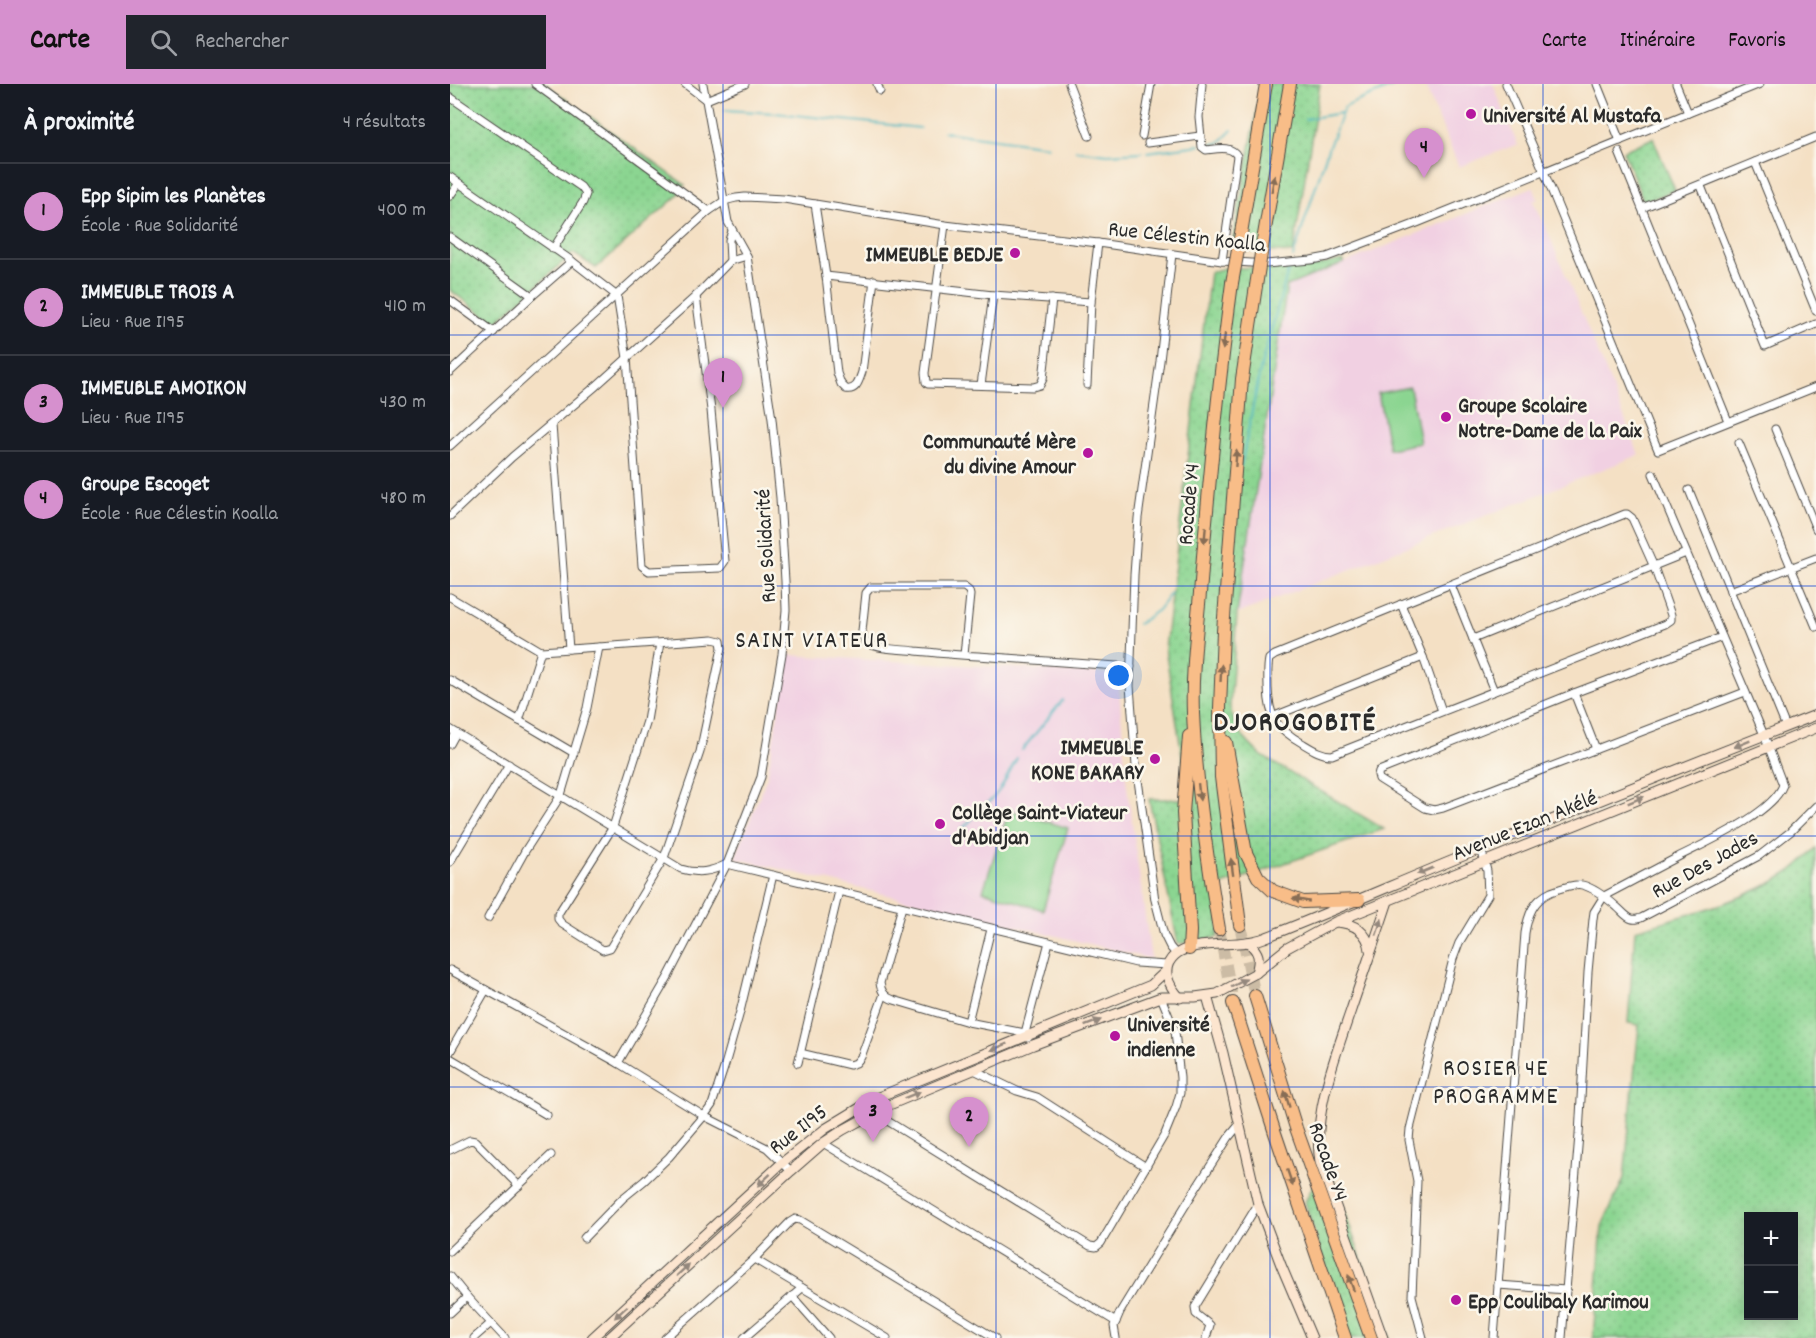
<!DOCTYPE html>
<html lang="fr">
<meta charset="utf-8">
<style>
:root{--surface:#171b24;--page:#20242c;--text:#f1f3f6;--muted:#9ea1a6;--line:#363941;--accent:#d690ce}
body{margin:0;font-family:Dekko,sans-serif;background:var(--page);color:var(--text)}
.controls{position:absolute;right:18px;bottom:18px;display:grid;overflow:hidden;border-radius:0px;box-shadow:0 3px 15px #0003}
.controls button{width:54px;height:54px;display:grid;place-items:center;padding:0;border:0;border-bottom:2px solid var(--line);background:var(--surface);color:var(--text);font:30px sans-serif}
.you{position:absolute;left:669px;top:592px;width:21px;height:21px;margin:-15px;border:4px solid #fff;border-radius:50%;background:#1a73e8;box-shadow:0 0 0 9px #1a73e833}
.badge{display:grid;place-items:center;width:39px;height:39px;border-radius:50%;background:var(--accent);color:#111;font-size:20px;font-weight:700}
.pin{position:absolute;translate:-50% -50px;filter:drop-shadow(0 2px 3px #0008)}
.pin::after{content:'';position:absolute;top:32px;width:21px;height:18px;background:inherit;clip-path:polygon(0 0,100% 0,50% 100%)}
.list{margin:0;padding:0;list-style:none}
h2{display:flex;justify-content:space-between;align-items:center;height:78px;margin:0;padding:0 24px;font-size:26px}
h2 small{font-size:20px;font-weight:400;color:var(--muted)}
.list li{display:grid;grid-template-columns:39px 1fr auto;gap:18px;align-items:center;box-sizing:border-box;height:96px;padding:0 24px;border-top:2px solid var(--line)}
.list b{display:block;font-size:22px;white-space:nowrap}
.list p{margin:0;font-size:20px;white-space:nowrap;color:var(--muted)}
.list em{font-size:20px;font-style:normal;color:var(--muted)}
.icon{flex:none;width:33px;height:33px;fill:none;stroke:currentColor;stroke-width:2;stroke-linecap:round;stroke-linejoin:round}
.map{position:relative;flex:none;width:1366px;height:1254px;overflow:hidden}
header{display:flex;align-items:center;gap:36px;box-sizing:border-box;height:84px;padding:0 30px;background:var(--accent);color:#111}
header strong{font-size:28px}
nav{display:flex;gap:33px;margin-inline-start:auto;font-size:21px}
.search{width:420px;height:54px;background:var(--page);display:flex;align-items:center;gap:15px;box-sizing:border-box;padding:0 21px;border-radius:0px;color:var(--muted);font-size:22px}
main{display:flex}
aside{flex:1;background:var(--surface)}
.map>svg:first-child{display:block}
.built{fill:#f1d0e2}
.grass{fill:url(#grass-dots);stroke:#5b805e;stroke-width:1.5;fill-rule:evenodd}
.park{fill:#8bd591;stroke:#5b805e;stroke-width:1.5}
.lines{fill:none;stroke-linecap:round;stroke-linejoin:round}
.stream{stroke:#45b4bd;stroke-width:2}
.highway-tunnel{stroke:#ccbca5;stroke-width:12;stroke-dasharray:12 6;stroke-linecap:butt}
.street-casing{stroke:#494642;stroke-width:9}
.secondary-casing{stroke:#494642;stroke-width:11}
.highway-casing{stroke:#494642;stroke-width:14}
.street{stroke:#fff;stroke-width:7}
.secondary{stroke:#fce5cf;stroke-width:9}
.highway{stroke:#f8bd88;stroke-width:12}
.highway-bridge-casing{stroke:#494642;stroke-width:14;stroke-linecap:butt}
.highway-bridge{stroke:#f8bd88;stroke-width:12}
.oneway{fill:#876d55}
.oneway2{fill:#94887d}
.grid{fill:none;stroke:#1d4ed8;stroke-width:1.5;stroke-opacity:0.55}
.poi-dot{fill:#b5179e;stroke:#fbf7ec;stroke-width:2}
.labels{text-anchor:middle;stroke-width:5;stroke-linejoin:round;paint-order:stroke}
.poi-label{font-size:22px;font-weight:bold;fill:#2b2b2b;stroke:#fbf7ec;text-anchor:start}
.street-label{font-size:22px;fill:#2b2b2b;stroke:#fbf7ec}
.neighbourhood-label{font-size:24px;letter-spacing:1.5px;fill:#2b2b2b;stroke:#fbf7ec}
.district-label{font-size:28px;font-weight:bold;letter-spacing:1.5px;fill:#2b2b2b;stroke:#fbf7ec}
</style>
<header>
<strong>Carte</strong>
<div class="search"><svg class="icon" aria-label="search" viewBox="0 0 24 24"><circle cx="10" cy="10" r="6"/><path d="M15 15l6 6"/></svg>Rechercher</div>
<nav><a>Carte</a><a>Itinéraire</a><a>Favoris</a></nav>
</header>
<main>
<aside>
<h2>À proximité<small>4 résultats</small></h2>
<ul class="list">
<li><span class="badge">1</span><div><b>Epp Sipim les Planètes</b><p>École · Rue Solidarité</p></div><em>400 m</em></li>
<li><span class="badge">2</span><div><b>IMMEUBLE TROIS A</b><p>Lieu · Rue I195</p></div><em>410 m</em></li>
<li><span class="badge">3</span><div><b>IMMEUBLE AMOIKON</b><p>Lieu · Rue I195</p></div><em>430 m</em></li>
<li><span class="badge">4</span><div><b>Groupe Escoget</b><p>École · Rue Célestin Koalla</p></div><em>480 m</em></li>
</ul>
</aside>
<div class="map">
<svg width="1366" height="1254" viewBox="0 0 1366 1254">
<defs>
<pattern id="grass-dots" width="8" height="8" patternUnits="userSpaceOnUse" patternTransform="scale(1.5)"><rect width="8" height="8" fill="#8bd591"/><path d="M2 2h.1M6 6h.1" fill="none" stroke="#78b77d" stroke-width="1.8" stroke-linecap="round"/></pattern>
</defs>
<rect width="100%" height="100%" fill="#fbf7ec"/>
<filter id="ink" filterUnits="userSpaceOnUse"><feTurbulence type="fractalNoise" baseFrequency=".0167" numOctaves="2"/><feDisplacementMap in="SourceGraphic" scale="12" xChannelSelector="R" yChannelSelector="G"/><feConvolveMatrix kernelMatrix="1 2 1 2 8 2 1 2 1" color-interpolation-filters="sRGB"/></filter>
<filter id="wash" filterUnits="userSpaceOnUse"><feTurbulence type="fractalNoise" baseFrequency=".008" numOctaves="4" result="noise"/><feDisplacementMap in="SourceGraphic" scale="24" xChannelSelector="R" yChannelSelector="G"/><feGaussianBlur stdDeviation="1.35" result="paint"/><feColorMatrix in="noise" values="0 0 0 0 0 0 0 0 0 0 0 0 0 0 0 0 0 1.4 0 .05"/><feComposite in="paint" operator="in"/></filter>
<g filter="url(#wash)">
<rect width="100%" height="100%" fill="#f4e0c4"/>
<g class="built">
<polygon points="981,0 1043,0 1068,62 1063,62 1009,83 976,4 976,2"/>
<polygon points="1083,103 1088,115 1083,117 1098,149 1159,295 1189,371 787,530 837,202"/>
<polygon points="338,571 668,590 676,695 701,875 285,774 317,693"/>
</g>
<g class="grass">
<polygon points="0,0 95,0 235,101 227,112 146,184 123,169 45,239 0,206"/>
<polygon points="812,0 870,0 843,169 781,165"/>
<polygon points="1203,54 1225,106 1194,118 1173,67"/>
<path d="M 892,176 L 894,179 L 837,202 L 787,530 L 780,623 C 785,646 795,657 812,672 L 934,745 L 772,801 L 768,853 L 728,860 L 699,715 L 739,715 L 715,564 L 760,188 L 775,184 L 861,183 Z"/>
<path d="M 1366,764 L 1366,1254 L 1143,1254 L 1152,1142 L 1174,1094 L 1189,941 L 1178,939 L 1185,846 C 1234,831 1294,818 1338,789 C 1348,783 1357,772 1366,764 ZM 1298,1132 L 1344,1132 L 1344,1232 L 1298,1232 Z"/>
<polygon points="876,1075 939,1254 896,1254 855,1118"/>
</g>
<g class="park">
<polygon points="960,303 970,359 939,365 928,309"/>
<polygon points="559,726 618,744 593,826 533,807"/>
</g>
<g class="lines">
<g class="stream">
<polyline points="275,26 325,29 470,44"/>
<polyline points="855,35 891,29"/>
<polyline points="494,48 598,62"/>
<polyline points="755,61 769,59 782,46"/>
<polyline points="626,66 658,70 692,68"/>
<polyline points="697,68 750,61"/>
<polyline points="843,173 878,65 894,24 903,19 949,0"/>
<polyline points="791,382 811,282 838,187"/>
<polyline points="688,540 708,526 721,509"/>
<polyline points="572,666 613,616"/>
<polyline points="513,744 543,714 551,704 567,674"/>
</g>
</g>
</g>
<g filter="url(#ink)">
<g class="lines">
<g class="highway-tunnel">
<polyline points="790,841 805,912"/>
<polyline points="769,845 783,919"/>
</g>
<defs>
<g id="street">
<polyline points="85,0 259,127"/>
<polyline points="235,0 256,16"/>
<polyline points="427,0 430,7"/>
<polyline points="619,0 639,52"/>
<path d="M 752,0 L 749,33 L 752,63 L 756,66 C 766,65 782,61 787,72 L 772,177"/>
<polyline points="1056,0 1094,88 1208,366 1366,303"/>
<polyline points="1147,0 1170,57"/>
<polyline points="1226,0 1238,29"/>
<polyline points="0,13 131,103 136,110 133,118 103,165"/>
<polyline points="256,16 295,0"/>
<polyline points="692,52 701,0"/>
<polyline points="698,59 750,52"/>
<polyline points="1169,68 1278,337"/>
<polyline points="1305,78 1366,227"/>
<polyline points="0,93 122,177 167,212 177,274 192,482 199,487 270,484 275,477 261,326 246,212"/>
<polyline points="1251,102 1315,262 1366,240"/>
<polyline points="0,112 9,99"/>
<path d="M 365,120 L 376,192 L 387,289 L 391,300 L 396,305 C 407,307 409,296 412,288 L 424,196"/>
<polyline points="1192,124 1366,53"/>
<polyline points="495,141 475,289 476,298 478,300 583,303 590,301 593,295 602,215"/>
<polyline points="0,153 82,212"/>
<polyline points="722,170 710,277 688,434 684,491 680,602 686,682 705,816 714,851 720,863 726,870"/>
<polyline points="280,177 279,156 282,147"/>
<polyline points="376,192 543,211 641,218"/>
<polyline points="0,216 44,248"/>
<polyline points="0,288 82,212 122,177"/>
<polyline points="531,301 543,211"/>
<polyline points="637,301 641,218 648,159"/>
<polyline points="102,341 119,565"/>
<polyline points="1325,345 1366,445"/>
<polyline points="1289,359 1366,543"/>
<polyline points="0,362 259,127 274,117 286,114 295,113 334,115 495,141 648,159 772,177 816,180 861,176 877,173 967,139 1310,0"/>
<polyline points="1239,406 1336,643"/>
<path d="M 1175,430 L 1177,430 L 1182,434 L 1204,483 L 1221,531 L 1221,536 L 1215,540 L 882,671 C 871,671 862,665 852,659 C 826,644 819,634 818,604 C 818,594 817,585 819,575 L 825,571 Z"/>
<polyline points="0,432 62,373 146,302 246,212 280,177 297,172"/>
<polyline points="1001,501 1044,607"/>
<polyline points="1280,507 1366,474"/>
<polyline points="0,513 91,567 263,555 271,557 272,564 250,668 214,774 160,864 153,866 112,840 108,835 108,830 163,743 197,637 210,559"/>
<polyline points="951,520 973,573 992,627"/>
<polyline points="1272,553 1124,609 929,687 928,691 929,695 975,724 984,726 993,724 1295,608"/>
<polyline points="1023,555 1236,469"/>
<path d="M 514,571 L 520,511 L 519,507 L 514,503 L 421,503 L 416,509 L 412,547 L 415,558 C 430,566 449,565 466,567 C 487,569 507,571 528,572 L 681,583"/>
<polyline points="0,596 124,669"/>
<polyline points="1124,609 1146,665"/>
<polyline points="822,633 973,573"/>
<polyline points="69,637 91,567"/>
<path d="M 0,645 L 231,785 C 248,790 261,788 277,780 L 686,879 L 717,881"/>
<polyline points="0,660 6,649"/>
<polyline points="0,778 59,680"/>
<path d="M 452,823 L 430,899 C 431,908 435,913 444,916 L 518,938 L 575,949 L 578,954"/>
<polyline points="38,834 75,767 111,711 137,624 149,563"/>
<polyline points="0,886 168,979 218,893 277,780 311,693 332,570 336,526 335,497 330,414 322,335 297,172 278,138 253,0"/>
<polyline points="518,938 541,845"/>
<polyline points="575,949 599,858"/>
<polyline points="0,968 36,906"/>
<polyline points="350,969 400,981 406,979 411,973 434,910"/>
<polyline points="0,974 97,1031"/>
<polyline points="168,979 254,1032 317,1064 341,1087"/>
<polyline points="348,979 389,807"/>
<polyline points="524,986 567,1007 587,1013 696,1083"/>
<polyline points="423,1028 640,1162 646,1163 651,1159 715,1050 726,1023 730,1009 730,994 725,947 711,913"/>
<polyline points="373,1059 666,1238"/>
<polyline points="0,1066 20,1056 25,1057 69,1102"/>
<polyline points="134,1154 173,1114 194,1097 219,1073 254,1032 262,1021 275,981 290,928 323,791"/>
<polyline points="0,1167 101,1071"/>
<polyline points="304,1175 437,1254"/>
<polyline points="0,1192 17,1213 55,1254"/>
<polyline points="1048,1201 1116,1206"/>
<polyline points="342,1212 379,1254"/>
<polyline points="0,1229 17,1213"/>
<polyline points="24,1254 41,1239"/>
<polyline points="215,1254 304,1175 340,1138 345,1135 350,1136 545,1254"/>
<polyline points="294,1254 352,1204"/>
<polyline points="666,1254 664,1242 670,1228 743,1109 779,1053 789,1041"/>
<polyline points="756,1254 760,1241 746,1230 745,1223 808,1120"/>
<polyline points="973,1254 962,1212 967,1097 959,1056 960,1045 1003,875 1009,859 1038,811 1037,787 1031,764"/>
<path d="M 1044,1254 L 1075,849 C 1078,831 1083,816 1101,808 C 1109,805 1124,799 1132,801 C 1145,804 1158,815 1167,823 C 1172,827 1176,833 1182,835 C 1185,836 1187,835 1191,834 L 1309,772 L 1340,748 L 1366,722"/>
<path d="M 1112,1254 L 1129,1051 L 1138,888 L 1143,835 L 1144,828 L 1154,812 C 1179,799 1203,786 1228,773 C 1255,759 1322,730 1333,701 L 1314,651 L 1203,390"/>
</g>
<g id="secondary">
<path d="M 886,838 C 904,839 918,848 920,866"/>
<path d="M 798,858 C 810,869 810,874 806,889"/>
<polyline points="757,912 773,969 808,1120 831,1181 862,1254"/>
<path d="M 730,914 C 718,901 710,884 725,871 C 744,855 790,864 814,854 C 886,826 956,795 1028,766 C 1140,720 1253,675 1366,631"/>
<polyline points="142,1254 333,1078 375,1045 426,1014 701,901 716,887"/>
<polyline points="159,1254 341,1087 373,1059 393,1046 437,1022 583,961 711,913 745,913 767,910 806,889 837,864 885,838 1366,644"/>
<path d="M 933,1254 L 870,1078 C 862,1032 886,970 901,926 C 913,890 926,854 938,817"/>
</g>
<g id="highway">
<polyline points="790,155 816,0"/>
<polyline points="813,157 840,0"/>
<polyline points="776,658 796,769 808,793 823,807 853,818 909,816"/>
<polyline points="790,841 771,693 770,624 773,547 792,295 806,202"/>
<path d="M 769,845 C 757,774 746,701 743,629 C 741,583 749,530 752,484 C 760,388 769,294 782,199"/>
<polyline points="739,865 740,847 733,729 739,652"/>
<polyline points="805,912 846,1044 921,1254"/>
<polyline points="783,919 825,1049 895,1254"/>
</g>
</defs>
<use href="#street" class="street-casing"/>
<use href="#secondary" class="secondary-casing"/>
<use href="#highway" class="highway-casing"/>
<use href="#street" class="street"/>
<use href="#secondary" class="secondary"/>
<use href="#highway" class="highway"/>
<defs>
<g id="highway-bridge">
<polyline points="782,199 790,155"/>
<polyline points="806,202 813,157"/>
</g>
</defs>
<use href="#highway-bridge" class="highway-bridge-casing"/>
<use href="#highway-bridge" class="highway-bridge"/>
</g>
<defs><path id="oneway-solid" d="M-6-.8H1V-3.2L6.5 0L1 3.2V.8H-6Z" transform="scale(1.5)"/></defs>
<g class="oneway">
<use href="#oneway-solid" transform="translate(823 100) rotate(-80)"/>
<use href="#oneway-solid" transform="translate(774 257) rotate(98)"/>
<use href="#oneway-solid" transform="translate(786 374) rotate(-86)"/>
<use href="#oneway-solid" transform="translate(755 451) rotate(95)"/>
<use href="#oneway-solid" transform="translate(771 589) rotate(-87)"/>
<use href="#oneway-solid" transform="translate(749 708) rotate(84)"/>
<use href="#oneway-solid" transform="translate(782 783) rotate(-98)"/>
<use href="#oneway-solid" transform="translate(851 816) rotate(-170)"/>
<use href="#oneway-solid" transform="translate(837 1015) rotate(-107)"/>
<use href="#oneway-solid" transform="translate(840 1094) rotate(71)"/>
<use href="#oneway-solid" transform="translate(901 1199) rotate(-110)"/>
</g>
<g class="oneway2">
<use href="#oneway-solid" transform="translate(1292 660) rotate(158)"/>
<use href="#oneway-solid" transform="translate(1186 716) rotate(-22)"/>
<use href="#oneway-solid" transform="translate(975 787) rotate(158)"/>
<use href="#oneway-solid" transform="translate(929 843) rotate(-71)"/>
<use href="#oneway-solid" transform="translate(789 899) rotate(-28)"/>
<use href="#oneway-solid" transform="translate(643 939) rotate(-21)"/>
<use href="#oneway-solid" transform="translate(549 963) rotate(158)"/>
<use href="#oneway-solid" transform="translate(462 1011) rotate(-22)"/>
<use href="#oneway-solid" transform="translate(314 1096) rotate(137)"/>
<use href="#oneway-solid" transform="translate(233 1186) rotate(-43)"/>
<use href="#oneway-solid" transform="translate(171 1228) rotate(137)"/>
</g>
</g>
<path class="grid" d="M 273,0 L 273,1254M 546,0 L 546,1254M 820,0 L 820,1254M 1093,0 L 1093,1254M 0,251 L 1366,251M 0,502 L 1366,502M 0,752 L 1366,752M 0,1003 L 1366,1003"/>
<g class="poi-dot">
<circle cx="1021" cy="30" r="6"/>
<circle cx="565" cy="169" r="6"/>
<circle cx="996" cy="333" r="6"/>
<circle cx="638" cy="369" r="6"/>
<circle cx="705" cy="675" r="6"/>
<circle cx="490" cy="740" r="6"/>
<circle cx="665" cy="952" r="6"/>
<circle cx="1006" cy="1216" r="6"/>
</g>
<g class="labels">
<g class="poi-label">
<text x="1033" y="38">Université Al Mustafa</text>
<text x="553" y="177" text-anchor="end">IMMEUBLE BEDJE</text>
<text x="1008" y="328">Groupe Scolaire<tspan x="1008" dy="25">Notre-Dame de la Paix</tspan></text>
<text x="626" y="364" text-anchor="end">Communauté Mère<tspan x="626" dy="25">du divine Amour</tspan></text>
<text x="693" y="670" text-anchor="end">IMMEUBLE<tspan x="693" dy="25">KONE BAKARY</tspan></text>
<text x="502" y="735">Collège Saint-Viateur<tspan x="502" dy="25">d'Abidjan</tspan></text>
<text x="677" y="947">Université<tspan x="677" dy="25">indienne</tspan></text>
<text x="1018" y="1224">Epp Coulibaly Karimou</text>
</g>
<g class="street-label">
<text transform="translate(737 151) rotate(6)" y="8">Rue Célestin Koalla</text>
<text transform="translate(737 420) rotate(-85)" y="8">Rocade Y4</text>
<text transform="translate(314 462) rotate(-93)" y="8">Rue Solidarité</text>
<text transform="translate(1074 740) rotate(-22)" y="8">Avenue Ezan Akélé</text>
<text transform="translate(1254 779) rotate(-29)" y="8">Rue Des Jades</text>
<text transform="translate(347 1044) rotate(-38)" y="8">Rue I195</text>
<text transform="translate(880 1077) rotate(71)" y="8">Rocade Y4</text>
</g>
<g class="neighbourhood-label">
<text x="362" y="563">SAINT VIATEUR</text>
<text x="1046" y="991">ROSIER 4E<tspan x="1046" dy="28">PROGRAMME</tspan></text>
</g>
<g class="district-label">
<text x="845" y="646">DJOROGOBITÉ</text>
</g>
</g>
</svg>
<div class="controls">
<button>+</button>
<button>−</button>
</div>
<div class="you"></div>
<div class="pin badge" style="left:273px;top:324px">1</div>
<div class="pin badge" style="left:519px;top:1063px">2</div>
<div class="pin badge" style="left:423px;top:1058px">3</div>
<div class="pin badge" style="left:974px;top:94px">4</div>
</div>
</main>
